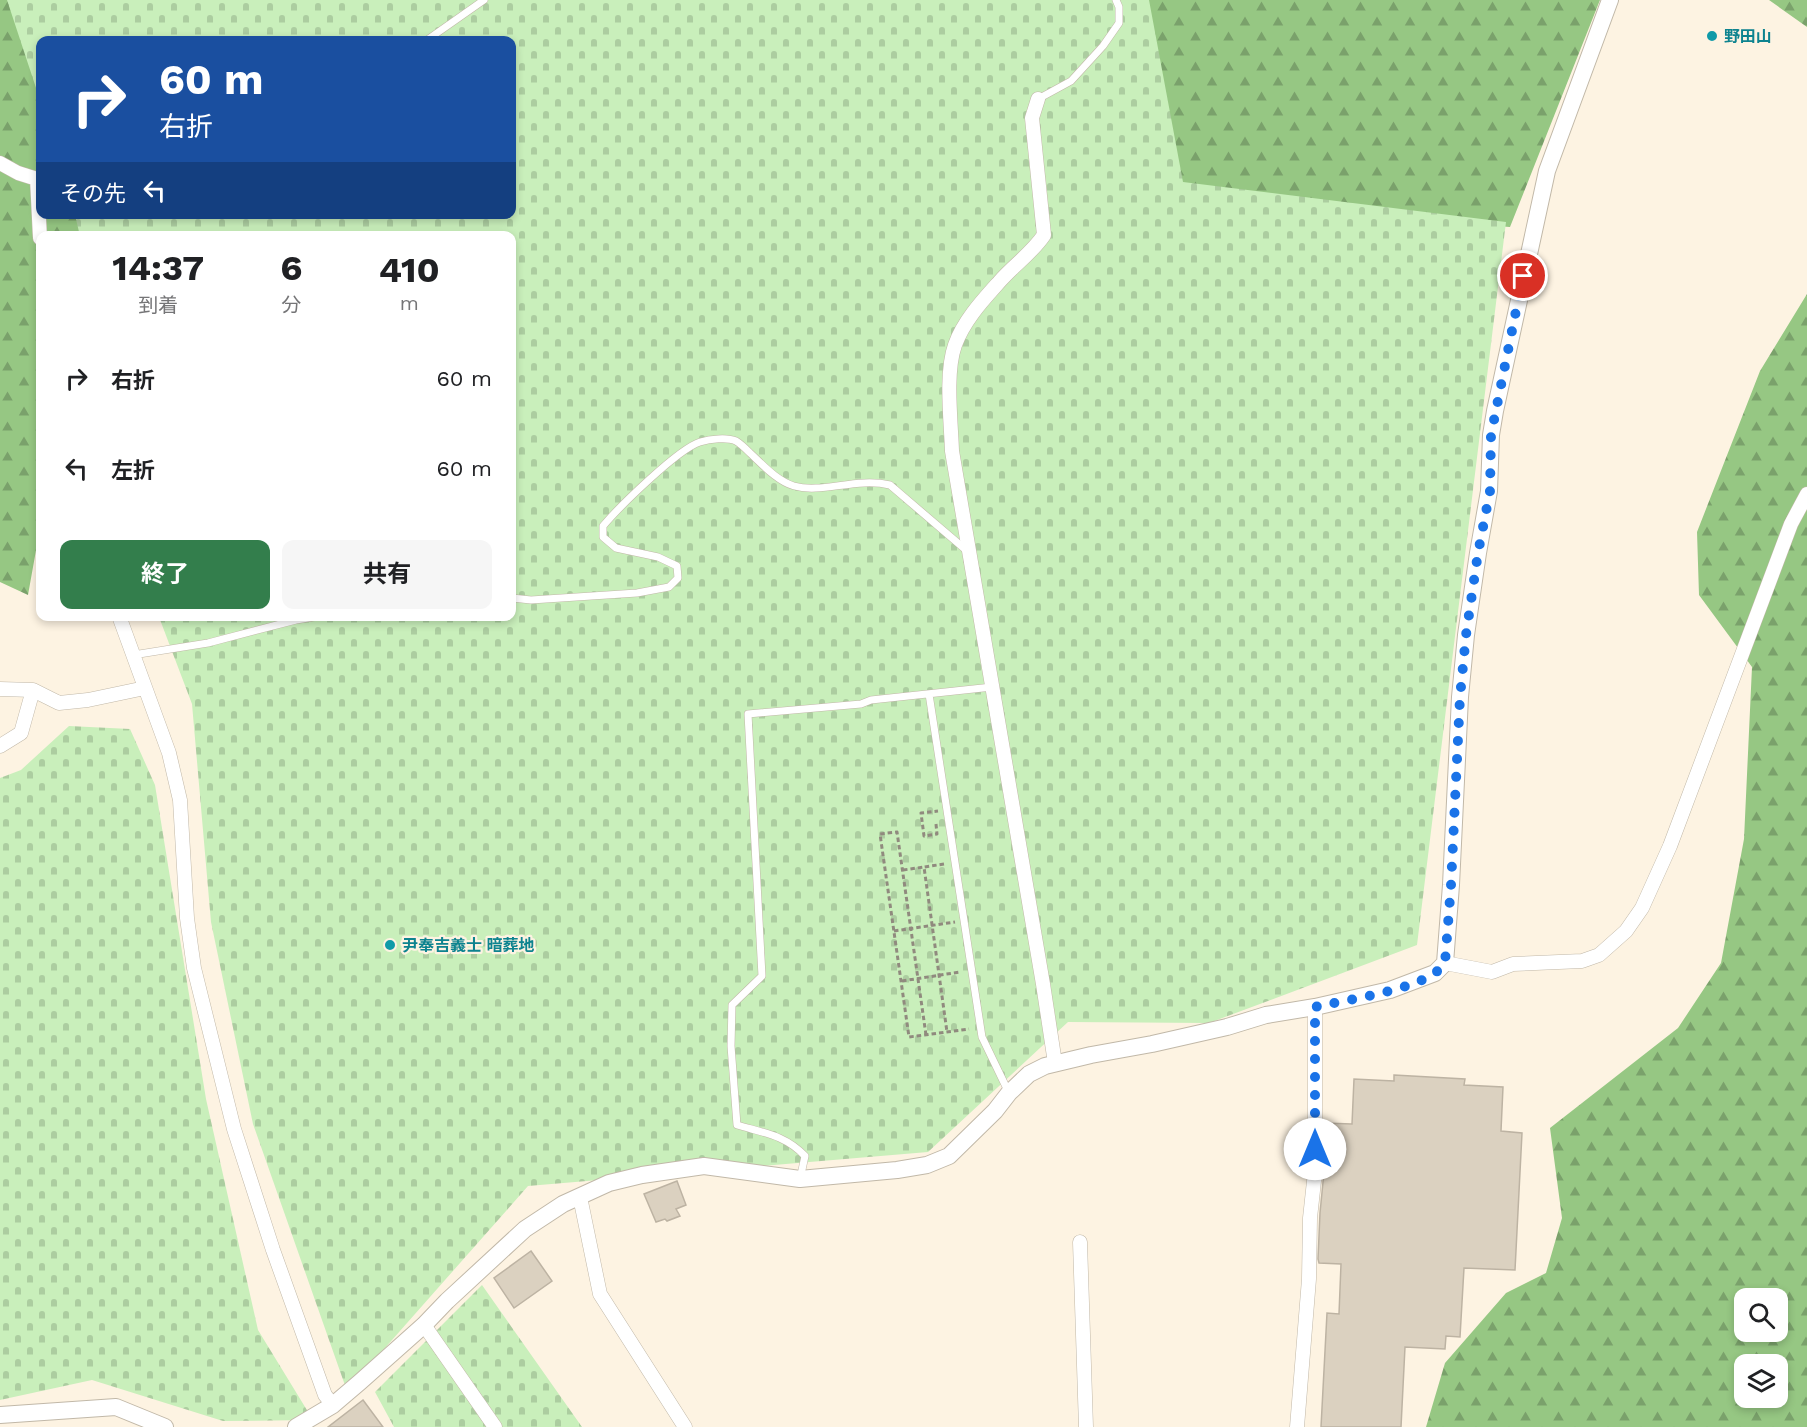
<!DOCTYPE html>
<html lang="ja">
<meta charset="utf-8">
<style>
:root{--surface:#fff;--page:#f6f6f6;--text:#202124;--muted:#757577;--accent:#337e4c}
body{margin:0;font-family:"Work Sans","Noto Sans JP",sans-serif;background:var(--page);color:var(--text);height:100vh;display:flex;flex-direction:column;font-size:22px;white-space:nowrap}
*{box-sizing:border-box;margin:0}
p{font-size:20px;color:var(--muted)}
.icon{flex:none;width:33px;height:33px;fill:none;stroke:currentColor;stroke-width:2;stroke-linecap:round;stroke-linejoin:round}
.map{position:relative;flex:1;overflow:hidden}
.panel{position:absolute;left:36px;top:231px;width:480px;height:390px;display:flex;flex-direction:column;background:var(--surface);border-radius:12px;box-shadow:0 3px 9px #0003}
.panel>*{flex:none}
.top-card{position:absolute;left:36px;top:36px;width:480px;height:183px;border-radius:12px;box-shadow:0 3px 9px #0003;background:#1a4fa0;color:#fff;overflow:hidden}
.controls{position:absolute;left:1734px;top:1288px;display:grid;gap:12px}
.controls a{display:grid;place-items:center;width:54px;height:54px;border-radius:12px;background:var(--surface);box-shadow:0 3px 9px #0003;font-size:30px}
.pin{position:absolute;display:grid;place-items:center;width:51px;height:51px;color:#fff;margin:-26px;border:3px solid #fff;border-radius:50%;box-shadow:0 2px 6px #0007}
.me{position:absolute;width:66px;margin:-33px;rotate:0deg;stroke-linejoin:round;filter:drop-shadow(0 0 4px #0008)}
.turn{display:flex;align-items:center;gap:21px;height:126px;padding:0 24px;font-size:27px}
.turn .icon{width:78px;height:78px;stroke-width:2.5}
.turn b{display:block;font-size:42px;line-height:51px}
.then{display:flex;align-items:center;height:57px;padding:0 24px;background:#0003;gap:12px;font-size:22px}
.eta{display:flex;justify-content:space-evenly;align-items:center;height:102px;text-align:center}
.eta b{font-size:36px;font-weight:700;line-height:42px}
.primary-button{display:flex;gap:12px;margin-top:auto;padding:12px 24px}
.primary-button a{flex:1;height:69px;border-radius:12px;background:var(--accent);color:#fff;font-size:24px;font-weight:700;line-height:69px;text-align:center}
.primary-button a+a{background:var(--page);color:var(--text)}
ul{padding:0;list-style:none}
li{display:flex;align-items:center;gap:18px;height:90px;padding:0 24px}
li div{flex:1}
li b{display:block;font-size:22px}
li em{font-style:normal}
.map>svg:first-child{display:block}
.forest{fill:url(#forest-firs);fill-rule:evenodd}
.cemetery{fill:url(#cemetery-stones)}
.building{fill:#dbd1c0;stroke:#bdb3a3;stroke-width:1.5}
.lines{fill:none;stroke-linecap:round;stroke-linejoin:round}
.service-casing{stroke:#c1b8a8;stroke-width:8}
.minor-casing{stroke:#c1b8a8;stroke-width:15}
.tertiary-casing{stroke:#c1b8a8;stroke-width:18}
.path{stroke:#908a7e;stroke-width:3;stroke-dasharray:4.5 3;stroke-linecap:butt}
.service{stroke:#fff;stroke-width:7}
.minor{stroke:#fff;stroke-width:14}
.tertiary{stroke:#fff;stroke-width:16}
.route{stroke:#1a73e8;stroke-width:10;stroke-dasharray:0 18}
.culture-dot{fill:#0f9aa8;stroke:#fdf3e2;stroke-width:2}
.labels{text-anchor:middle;stroke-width:4.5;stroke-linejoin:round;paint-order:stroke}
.culture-label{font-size:16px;font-weight:bold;fill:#0d838f;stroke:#fdf3e2;text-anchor:start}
</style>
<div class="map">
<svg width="1807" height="1427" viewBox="0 0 1807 1427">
<defs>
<pattern id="forest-firs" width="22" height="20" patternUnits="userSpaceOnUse" patternTransform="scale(1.5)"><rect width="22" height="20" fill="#96c783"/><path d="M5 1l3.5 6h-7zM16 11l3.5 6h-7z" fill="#7aa16b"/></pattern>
<pattern id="cemetery-stones" width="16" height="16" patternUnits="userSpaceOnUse" patternTransform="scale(1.5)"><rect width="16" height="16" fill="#c9efbb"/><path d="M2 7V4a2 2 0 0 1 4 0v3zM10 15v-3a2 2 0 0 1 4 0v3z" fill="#accda0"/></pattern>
</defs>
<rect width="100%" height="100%" fill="#fdf3e2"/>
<!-- forest -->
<path class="forest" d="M0,0H1600L1510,227L1258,209L512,616V236H40V528L28,595L0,582ZM40,40H512V214H40Z
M1769,0H1807V27Z
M1807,294V1427H1426L1445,1363L1506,1293L1546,1273L1562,1218L1550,1128L1678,1028L1721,963L1744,839L1752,667L1699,595L1697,532L1760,371ZM1744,1299H1778V1332H1744ZM1744,1365H1778V1398H1744Z"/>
<!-- cemetery -->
<path class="cemetery" d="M7,0H1149L1183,182L1506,222L1417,945L1209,1023L1068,1022L928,1152L528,1186L347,1391L253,1124L211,922L192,704L159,617L512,616V236H80L75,215L512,214V40H40V100Z
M69,726L130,729L155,785L206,1099L258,1330L313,1420L223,1421L92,1380L0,1400V778L21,770Z
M482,1285L582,1427H394L375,1392Z"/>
<!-- building -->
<path class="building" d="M1394,1075L1465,1079L1464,1085L1503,1087L1501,1131L1522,1133L1515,1270L1464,1268L1460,1337L1446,1336L1445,1349L1405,1347L1401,1427H1321L1327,1313L1339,1314L1341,1264L1319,1263L1318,1259L1320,1213L1324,1172V1123L1352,1124L1354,1079L1394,1081Z
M677,1181L686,1205L676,1209L680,1216L667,1221L665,1219L656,1222L644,1194Z
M531,1251L552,1281L514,1308L494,1278Z
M363,1400L383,1427H328Z"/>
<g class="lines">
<!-- service casing -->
<g class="service-casing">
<path id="service" d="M427,40L484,0
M1038,99L1071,81L1103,46L1119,23V7L1116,0
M512,598L531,600L637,593L669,587L678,578L677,566L658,557L616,548L603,537V526C619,507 678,449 700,442C710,439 727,437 736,441C741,444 746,449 750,453C763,465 777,481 794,486C822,494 856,477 890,485L966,550
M133,655L208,643L296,620L320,616
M929,694L982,1037L1009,1093
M800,1179L805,1156C785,1135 764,1133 737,1125L731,1046L732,1005L762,976L748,714L861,704L871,700L992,687"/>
</g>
<!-- minor casing -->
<g class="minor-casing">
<path id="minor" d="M1038,99L1032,118L1044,235C1032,253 1014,265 1000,281C983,300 964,320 955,345C945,373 951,421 952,451L1043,984L1055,1063
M0,163L18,173L37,179L40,238
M119,616L169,753L180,800L187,918L194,968L234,1129L273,1250L325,1395L333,1405
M0,689L33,690L59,703L88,700L145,688
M0,746L21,733L33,690
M1445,963L1492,972L1513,964L1582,961L1599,955L1626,931L1642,908L1670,846L1791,524L1807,494
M580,1197L600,1294L685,1427
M1080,1242L1086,1427
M424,1325L495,1427
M1297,1427L1309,1279L1310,1218L1315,1172V1007"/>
</g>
<!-- tertiary casing -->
<g class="tertiary-casing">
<path id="tertiary" d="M0,1415L116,1407L165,1427
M296,1427L333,1405L360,1382L424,1325L447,1301L525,1229L563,1204L609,1183L642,1175L704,1166L800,1179L897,1170L927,1165L949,1156L995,1111L1009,1093L1029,1074L1045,1066L1091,1055L1152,1044L1227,1027L1266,1015L1315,1007L1390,990L1435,973L1445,963L1451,885L1460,697L1466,635L1478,553L1489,491L1491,435L1495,411L1547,171L1610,0"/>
</g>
<!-- path -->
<path class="path" d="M936,824L937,834L924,836L921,813L938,811
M944,864L924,867L947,1032
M903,870L924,867
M894,931L955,922
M902,981L960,972
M926,1035L897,832L880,834L909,1037L969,1029"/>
<!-- service -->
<use href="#service" class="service"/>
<!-- minor -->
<use href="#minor" class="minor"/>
<!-- tertiary -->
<use href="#tertiary" class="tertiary"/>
</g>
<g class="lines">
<!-- route -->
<path class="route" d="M1315,1149V1007C1346,1000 1409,991 1435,973C1438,971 1442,966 1445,963L1451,885L1460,697L1466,635L1478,553L1490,491L1491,435L1523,276"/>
</g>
<!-- markers -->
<g class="culture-dot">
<circle cx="1712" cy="36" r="6"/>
<circle cx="390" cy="945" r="6"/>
</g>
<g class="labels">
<!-- culture labels -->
<g class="culture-label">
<text x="1724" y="42">野田山</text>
<text x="402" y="951">尹奉吉義士 暗葬地</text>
</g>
</g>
</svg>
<div class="controls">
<a><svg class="icon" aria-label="search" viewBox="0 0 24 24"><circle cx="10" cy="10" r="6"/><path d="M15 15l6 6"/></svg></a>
<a><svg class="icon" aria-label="layers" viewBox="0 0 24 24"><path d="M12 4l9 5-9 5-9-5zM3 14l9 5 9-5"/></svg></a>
</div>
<div class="pin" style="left:1523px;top:276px;background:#d93025"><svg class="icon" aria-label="arrive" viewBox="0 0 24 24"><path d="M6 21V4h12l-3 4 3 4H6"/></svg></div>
<svg class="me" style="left:1315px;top:1149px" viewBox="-20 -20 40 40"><circle r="19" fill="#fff"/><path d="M0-13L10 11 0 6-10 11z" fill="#1a73e8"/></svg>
<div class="top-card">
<div class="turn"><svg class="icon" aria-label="right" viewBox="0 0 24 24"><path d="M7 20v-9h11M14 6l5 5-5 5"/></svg><div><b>60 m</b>右折</div></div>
<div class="then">その先<svg class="icon" aria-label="left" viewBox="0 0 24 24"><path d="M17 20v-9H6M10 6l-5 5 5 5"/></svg></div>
</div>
<section class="panel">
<div class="eta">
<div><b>14:37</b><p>到着</p></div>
<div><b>6</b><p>分</p></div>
<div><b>410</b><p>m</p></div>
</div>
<ul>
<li><svg class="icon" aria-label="right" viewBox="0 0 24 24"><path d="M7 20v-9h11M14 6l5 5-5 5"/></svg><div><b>右折</b></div><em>60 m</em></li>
<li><svg class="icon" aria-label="left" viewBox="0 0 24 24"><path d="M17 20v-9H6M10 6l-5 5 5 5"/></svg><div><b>左折</b></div><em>60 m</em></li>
</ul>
<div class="primary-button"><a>終了</a><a>共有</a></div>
</section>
</div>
